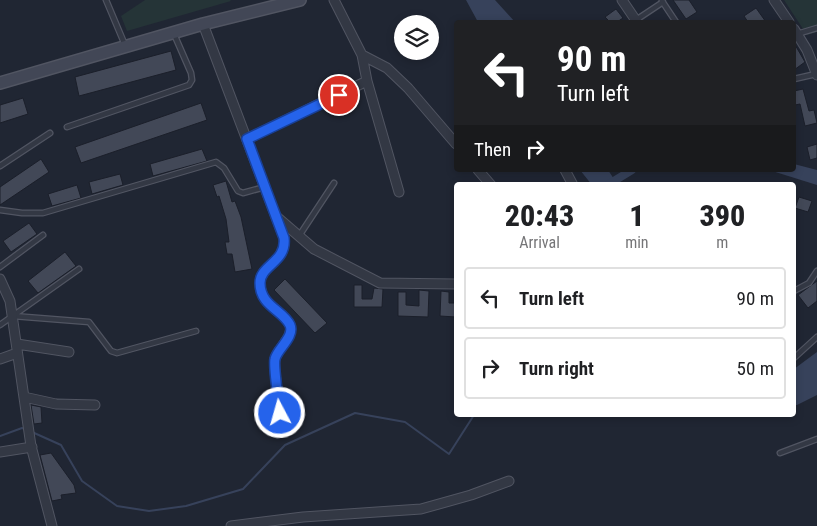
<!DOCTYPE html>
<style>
:root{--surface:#fff;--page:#f2f2f2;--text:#202124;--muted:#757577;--line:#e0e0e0}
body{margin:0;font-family:"Roboto Condensed",sans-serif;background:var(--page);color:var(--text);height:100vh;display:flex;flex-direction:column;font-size:19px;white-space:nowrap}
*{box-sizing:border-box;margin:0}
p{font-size:16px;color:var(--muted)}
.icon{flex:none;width:28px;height:28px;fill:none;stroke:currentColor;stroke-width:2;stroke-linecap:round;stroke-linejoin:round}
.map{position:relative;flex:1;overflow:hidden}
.side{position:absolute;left:454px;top:182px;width:342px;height:235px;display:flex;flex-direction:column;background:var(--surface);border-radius:5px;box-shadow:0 2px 8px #0003}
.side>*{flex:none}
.hud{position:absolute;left:454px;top:20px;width:342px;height:152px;border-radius:5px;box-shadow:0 2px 8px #0003;background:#202124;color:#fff;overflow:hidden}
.tools{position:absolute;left:394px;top:15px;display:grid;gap:10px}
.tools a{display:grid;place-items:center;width:45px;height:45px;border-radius:50%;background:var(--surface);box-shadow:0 2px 8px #0003;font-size:25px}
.pin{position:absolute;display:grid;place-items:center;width:42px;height:42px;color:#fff;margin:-21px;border:2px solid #fff;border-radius:50%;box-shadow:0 1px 5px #0007}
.me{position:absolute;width:55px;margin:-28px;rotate:354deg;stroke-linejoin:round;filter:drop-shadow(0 0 4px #0008)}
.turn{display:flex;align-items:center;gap:18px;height:105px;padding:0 20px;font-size:22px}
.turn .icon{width:65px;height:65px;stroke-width:2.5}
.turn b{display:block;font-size:35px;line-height:42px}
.then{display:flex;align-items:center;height:48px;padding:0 20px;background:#0003;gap:10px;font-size:19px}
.eta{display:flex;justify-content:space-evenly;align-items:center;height:85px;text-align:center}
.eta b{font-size:30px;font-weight:800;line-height:35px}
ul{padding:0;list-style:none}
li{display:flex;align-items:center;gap:15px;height:62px;margin:0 10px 8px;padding:0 10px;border:2px solid var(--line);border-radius:5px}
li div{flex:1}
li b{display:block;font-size:19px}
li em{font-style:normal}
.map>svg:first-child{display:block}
.green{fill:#253437}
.water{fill:#37425b}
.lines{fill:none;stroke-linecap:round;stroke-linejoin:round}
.stream{stroke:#37425b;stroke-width:2}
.canal{stroke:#37425b;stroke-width:8}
.building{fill:#424857;stroke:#1b1f2a}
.service-casing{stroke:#515562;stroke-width:7}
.minor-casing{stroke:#515562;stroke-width:11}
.secondary-casing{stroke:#515562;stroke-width:14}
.service{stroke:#333844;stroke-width:4.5}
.minor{stroke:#333844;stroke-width:9}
.secondary{stroke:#424756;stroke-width:11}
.route-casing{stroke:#184099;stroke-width:12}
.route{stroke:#2563eb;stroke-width:9}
</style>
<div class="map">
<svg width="817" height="526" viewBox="0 0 817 526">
<rect width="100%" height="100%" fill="#202633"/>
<!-- green -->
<path class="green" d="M145,0H230L231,1L127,31L121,16Z
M784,0H817V32L807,35Z"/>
<!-- water -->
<path class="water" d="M466,0H495L515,22H478Z
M794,164L817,170V185L769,170H794Z
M580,170H608L618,185H592Z
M817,352V395L797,405H794V369Z"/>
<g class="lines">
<!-- stream -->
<path class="stream" d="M32,432L61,445L82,481L117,506L149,511L186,506L243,489L285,445L355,413L405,422L449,454L474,415
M0,436L22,428L26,429"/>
<!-- canal -->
<path class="canal" d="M609,184L632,170"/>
</g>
<!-- building -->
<path class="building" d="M673,0H689L697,12L686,19Z
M756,8L766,22H748L744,16Z
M616,9L623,18L617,22H610L605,17Z
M794,43L805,62L794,70Z
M171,51L176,70L79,96L75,77Z
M803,89L809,111L814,110L817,123L805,126L800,104L795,105L794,101V91Z
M23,98L28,114L0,123V105Z
M201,103L207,120L81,163L75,147Z
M817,144V158L810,160L807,147Z
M202,149L207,161L153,176L150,164Z
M41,159L49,172L0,205V187Z
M120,174L123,185L92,194L89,182Z
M226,181L232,202L235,201L241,217L252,269L235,272L232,254H227L225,242H229L226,219L219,196L217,197L213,185Z
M77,185L81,198L52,206L48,194Z
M799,197L812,201L808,212L795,208Z
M29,223L37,234L11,252L3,241Z
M65,252L76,266L38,293L28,281Z
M285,279L327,323L315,333L274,290Z
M817,281V301L808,308L798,295Z
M354,285H362V299H372L374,288L383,289L382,307H354Z
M419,290L429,291L428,317L398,316V292H406V305L419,306Z
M441,291L449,292V303H456V317L440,316Z
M31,405L41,407L42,423L34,424Z
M51,453L74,485L76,493L61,495L62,499L52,501L40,455Z"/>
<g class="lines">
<!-- service casing -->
<g class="service-casing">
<path id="service" d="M106,0L125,45
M662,1L676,22
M636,20L663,2
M797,34L817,28
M794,79L816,74
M67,127L189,85L192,80L191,73L174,34
M0,166L50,133
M0,210L22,213H43L216,162L224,168L238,191L243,193L265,187
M299,236L334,183
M0,267L43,235
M794,291L809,283L817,271
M13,316L89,322L111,351L117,353L196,331
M0,325L79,269
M794,358L817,337
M780,453L817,439"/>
</g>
<!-- minor casing -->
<g class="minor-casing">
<path id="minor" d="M334,0L362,55L387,68L408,88L456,144
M622,0L637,22
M774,0L789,22
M203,24L284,238C287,262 260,265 260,283C260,306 283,310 290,325C294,337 277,349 275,359C273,367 279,402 280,413
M794,29L807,50L817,75
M362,55L367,81L399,192
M247,139L367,81
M478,170L491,185
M565,170L573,185
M278,218L314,249L380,283L456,284
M0,279L10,301L31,446L52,526
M17,344L69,352
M0,359L17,353
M24,397L56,404L95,405
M0,452L32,447
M231,526L303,517L421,509L471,495L509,481"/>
</g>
<!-- secondary casing -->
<g class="secondary-casing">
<path id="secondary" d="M0,83L203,24L300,0"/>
</g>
<!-- service -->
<use href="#service" class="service"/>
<!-- minor -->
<use href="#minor" class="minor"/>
<!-- secondary -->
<use href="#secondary" class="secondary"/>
</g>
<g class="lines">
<!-- route casing -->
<g class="route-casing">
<path id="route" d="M280,413C279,402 273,367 275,359C277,349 295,337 290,325C283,310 260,306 260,283C260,265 287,262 284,238L247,139L339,95"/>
</g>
<!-- route -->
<use href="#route" class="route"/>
</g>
</svg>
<div class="tools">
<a><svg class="icon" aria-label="layers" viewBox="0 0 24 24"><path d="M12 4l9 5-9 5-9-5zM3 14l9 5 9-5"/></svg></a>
</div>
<div class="pin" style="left:339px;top:95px;background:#d93025"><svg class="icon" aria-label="arrive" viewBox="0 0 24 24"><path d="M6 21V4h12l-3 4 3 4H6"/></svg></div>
<svg class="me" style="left:280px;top:413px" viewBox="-20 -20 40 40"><circle r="17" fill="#2563eb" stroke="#fff" stroke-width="3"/><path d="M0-11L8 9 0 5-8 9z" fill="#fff"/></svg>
<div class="hud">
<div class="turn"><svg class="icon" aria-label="left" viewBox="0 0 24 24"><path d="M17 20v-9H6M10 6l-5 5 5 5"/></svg><div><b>90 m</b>Turn left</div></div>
<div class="then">Then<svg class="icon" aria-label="right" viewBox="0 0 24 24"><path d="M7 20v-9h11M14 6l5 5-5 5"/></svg></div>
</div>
<section class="side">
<div class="eta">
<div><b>20:43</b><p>Arrival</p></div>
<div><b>1</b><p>min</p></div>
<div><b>390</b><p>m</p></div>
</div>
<ul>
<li><svg class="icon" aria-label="left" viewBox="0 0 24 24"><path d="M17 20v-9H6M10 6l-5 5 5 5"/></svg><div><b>Turn left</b></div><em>90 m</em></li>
<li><svg class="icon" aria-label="right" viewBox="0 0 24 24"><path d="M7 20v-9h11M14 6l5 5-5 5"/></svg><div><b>Turn right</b></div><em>50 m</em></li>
</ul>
</section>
</div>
